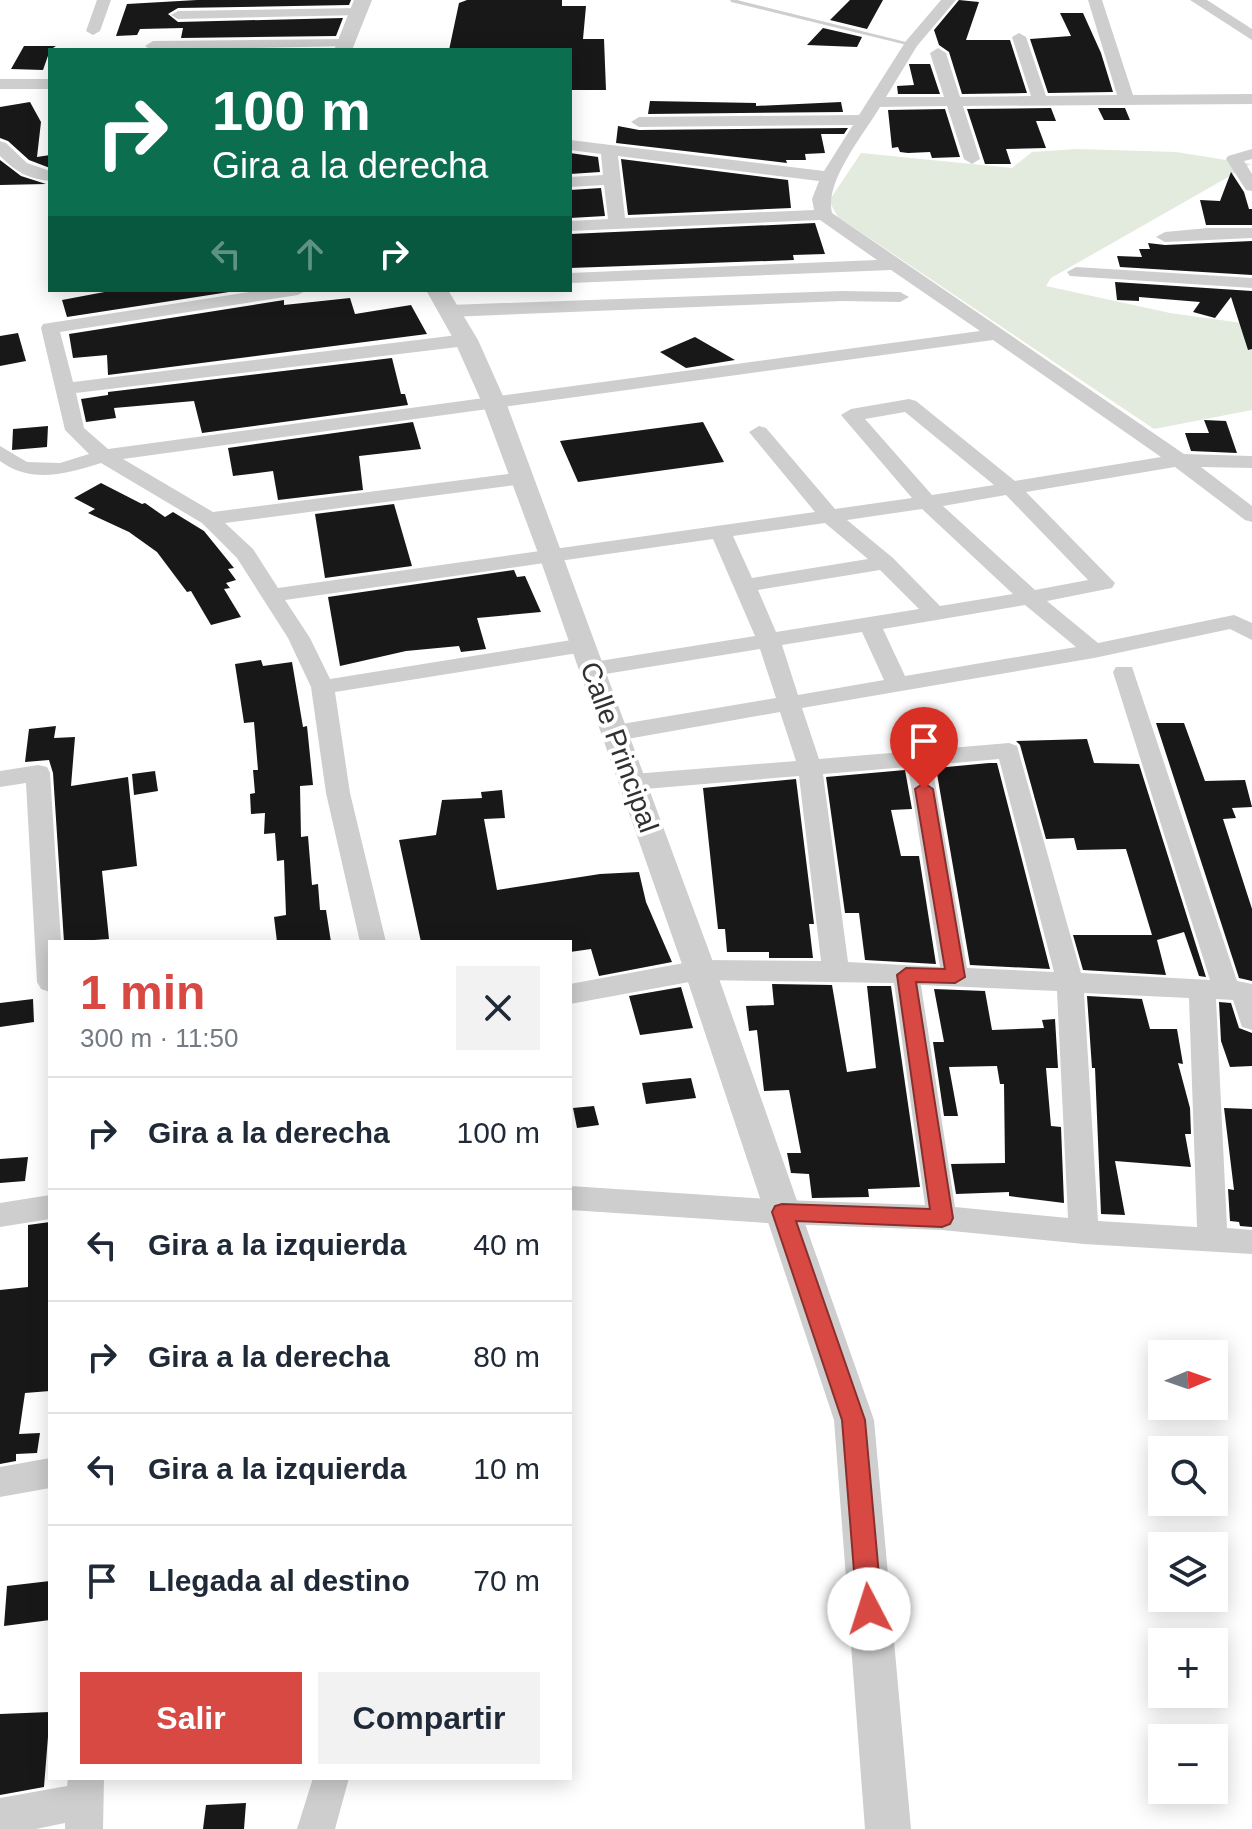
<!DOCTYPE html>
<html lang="es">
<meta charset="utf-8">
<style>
:root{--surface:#fff;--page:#f2f2f3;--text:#1f2937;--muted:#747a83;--line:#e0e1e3;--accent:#d84944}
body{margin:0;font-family:Arial,sans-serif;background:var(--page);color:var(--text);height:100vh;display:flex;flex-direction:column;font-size:30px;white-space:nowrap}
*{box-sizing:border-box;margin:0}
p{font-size:26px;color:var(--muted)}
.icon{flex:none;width:44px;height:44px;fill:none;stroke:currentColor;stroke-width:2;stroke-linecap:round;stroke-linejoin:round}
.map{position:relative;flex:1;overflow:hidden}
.side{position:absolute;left:48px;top:940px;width:524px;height:840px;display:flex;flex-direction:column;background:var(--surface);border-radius:0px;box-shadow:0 4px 20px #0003}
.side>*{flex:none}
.hud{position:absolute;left:48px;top:48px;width:524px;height:244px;border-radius:0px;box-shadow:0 4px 20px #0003;background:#0b6e4f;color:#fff;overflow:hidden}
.needle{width:52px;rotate:88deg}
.buttons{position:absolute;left:1148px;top:1340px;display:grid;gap:16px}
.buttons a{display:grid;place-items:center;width:80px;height:80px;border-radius:0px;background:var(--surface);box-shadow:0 4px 20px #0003;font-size:40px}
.pin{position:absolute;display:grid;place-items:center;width:68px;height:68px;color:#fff;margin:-82px -34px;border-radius:50% 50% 50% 0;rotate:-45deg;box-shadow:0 0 8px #0007}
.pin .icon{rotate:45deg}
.me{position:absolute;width:88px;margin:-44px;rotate:355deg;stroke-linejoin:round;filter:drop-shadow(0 0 6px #0008)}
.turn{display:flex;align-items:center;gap:28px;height:168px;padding:0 32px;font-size:36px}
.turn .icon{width:104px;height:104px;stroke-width:2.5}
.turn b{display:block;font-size:56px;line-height:68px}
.lanes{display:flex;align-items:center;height:76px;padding:0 32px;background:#0003;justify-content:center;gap:40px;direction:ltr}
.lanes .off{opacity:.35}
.round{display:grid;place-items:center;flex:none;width:84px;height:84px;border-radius:0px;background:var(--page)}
.head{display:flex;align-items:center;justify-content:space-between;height:136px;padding:0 32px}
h1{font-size:48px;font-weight:800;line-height:60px;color:var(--accent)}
.primary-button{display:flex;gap:16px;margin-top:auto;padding:16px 32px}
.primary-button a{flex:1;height:92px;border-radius:0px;background:var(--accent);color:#fff;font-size:32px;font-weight:800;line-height:92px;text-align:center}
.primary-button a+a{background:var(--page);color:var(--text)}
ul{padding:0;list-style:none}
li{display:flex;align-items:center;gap:24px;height:112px;padding:0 32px;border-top:2px solid var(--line)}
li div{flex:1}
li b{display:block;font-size:30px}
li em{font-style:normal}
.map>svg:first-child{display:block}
.green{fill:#e3eade}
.building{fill:#181818}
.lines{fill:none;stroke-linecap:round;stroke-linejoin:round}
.service{fill:#cecece;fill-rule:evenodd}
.minor{fill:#cecece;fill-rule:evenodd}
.tertiary{fill:#cecece;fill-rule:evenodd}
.route{fill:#d84944;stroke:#8c2f2c;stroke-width:2}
.labels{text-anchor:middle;stroke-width:8;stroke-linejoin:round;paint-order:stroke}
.street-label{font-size:28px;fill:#313131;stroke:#fff}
</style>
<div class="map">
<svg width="1252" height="1829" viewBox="0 0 1252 1829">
<rect width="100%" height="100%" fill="#fff"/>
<!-- green -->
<path class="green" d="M1077,149L1176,152L1251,164L1051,278L1046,286L1170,313L1242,323L1252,334V410L1154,429L838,217L829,201L861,153L1012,168L1032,152Z"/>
<!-- building -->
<path class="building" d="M197,0H351L349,5L178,8L168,14L178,22L343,18L336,36L181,38L183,28L140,29L137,35L116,36L127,4Z
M467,0H562V6H586L583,39H604L606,90H570V50H449L459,3Z
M850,0H883L867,29L830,20Z
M959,0L979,2L966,40H1010L1027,93L962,94L949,52L939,45L934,30Z
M1060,13H1083L1101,53L1113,92L1048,93L1030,39L1071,36Z
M823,28L862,37L857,47L807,45Z
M24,46H56L50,50L43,70L11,69Z
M909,64H930L940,94H898L897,86L914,85Z
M650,101L756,103V106L841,102L843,112L648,114Z
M30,102L41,122L37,157L50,155V168L29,160L8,141L0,138V107Z
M1051,108L1056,121H1036L1046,148L1006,149L1011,164H985L967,109Z
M1098,108H1125L1130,120H1104Z
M945,109L960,157L932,158L930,152L908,153L900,152L898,147L892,148L888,110Z
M618,126L639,130L848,128L844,134H821L825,153L805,154L806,160H786L787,163L616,143Z
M570,153L598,157L600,172L570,174Z
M621,159L788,180L791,208L628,215Z
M0,160L21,176L46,184L0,185Z
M1231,172L1244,192L1249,209H1252V225H1206L1200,200L1220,201Z
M601,188L605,216L570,218V190Z
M815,223L825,254L793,255L794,260L570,268V234Z
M1252,241V275L1120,267L1117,256L1142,257L1139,249H1150L1148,243L1165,245Z
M1115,282L1252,291V349L1248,350L1231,297L1215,318L1193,312L1200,302L1139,297V301L1117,300Z
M115,290H242L67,317L62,300Z
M350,298L355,314L411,305L427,334L108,375L107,355L73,358L69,334L284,300V305Z
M18,333L26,361L0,366V336Z
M695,337L735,360L686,368L660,352Z
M392,358L401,394H405L408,405L202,433L194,401L114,408L116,418L86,422L81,399L108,395V392Z
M1204,420L1226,421L1237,453L1191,451L1185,433H1209Z
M413,422L421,449L359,456L363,490L278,500L273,471L233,476L228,448Z
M703,422L724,462L578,482L560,441Z
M48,426L47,447L12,450L13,429Z
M101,483L142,504L145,503L165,517L173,512L204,531L234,568L228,569L236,580L226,583L230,588L224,589L241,617L211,625L191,591L187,592L157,552L129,532L88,513L95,509L74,498Z
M394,504L412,566L325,578L315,514Z
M514,570L517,577L525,576L541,612L477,618L486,649L461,652L459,646L406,651L340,666L328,597Z
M261,660L263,666L292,662L303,727L307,726L313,785L300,786L301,837L308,836L312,885L318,884L320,910H326L331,942H277L274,917L286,915L284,860L277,861L275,833L264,834L265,813L251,814L250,794L255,793L253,770H258L254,722L244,723L235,664Z
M1156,723H1184L1205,781L1245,780L1252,807L1232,808L1236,818L1223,819L1252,909V981L1239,978Z
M56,726L54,738L75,737L71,786L128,777L137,866L102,871L109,939L64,942L53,773L49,760L25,762L29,729Z
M1087,739L1094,763L1139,764L1206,977L1199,976L1184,932L1157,940L1166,975L1083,970L1073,935H1152L1126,849L1077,850L1074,838L1046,839L1020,745L1016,741Z
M989,763H997L1050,969L970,965L936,768Z
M905,770L912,809L891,810L901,856H919L936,964L865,960L859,913H845L826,777Z
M155,771L158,791L134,795L132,774Z
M796,779L814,924H809L813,958H769V952H727L725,929H718L703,788Z
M502,790L505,818L484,819L497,890L600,874L639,872L646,902L672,962L599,976L591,949L570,952V942H421L399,840L436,835L442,800L482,798L481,792Z
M772,984L832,985L847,1072L876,1068L867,986H891L920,1187L868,1189L869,1197L812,1198L809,1174L791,1173L787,1153H801L789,1090L764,1091L757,1030L749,1031L746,1006L774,1005Z
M681,987L693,1028L640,1035L629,996Z
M934,989L985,991L992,1030L1044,1028L1042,1020L1055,1019L1058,1068H1046L1051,1126L1061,1127L1064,1203L1009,1196V1192L956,1194L951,1164L1005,1163L1004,1084H1000L997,1066L949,1067L958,1116H944L933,1042H944Z
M1087,996L1142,999L1150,1029H1177L1183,1064L1178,1063L1190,1108L1191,1134H1185L1191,1167L1115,1161L1125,1215L1101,1214L1095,1068H1092Z
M33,999L34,1022L0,1027V1003Z
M1219,1002L1231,1003L1239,1028L1252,1033V1066L1230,1067L1221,1041Z
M691,1078L696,1098L646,1104L642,1083Z
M594,1106L599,1125L577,1128L573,1108Z
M1224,1108L1252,1109V1227L1240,1226L1239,1222L1230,1221L1228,1189L1234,1190Z
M28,1157L25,1181L0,1183V1159Z
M50,1222V1391L25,1393L19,1434L40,1433L37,1453L16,1454V1461L0,1464V1290L28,1287V1225Z
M50,1581V1620L4,1626L7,1586Z
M50,1712L44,1787L0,1795V1714Z
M246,1803L244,1829H203L206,1805Z"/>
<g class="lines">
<!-- service -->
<path class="service" d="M730,0H737L914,44L911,46L731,2Z"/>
<!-- minor -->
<path class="minor" d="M97,0H111L100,31L93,35L86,31Z
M941,0H956L917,46L886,97H944L930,53L938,48L946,53L960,97L1031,96L1012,37L1019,33L1026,37L1046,96L1117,95L1088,0H1102L1133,95L1252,94V104L963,106L980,159L972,164L964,159L947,106L880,107C864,134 824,182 832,213L1184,454L1252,456V468L1201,467L1252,506V522L1245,520L1175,467L1026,492L1115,583L1112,588L1047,601L1098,643L1234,615L1252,623V640L1230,629L1094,658L802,708L819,759L1009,743L1017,746L1081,973L1210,980L1113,672L1116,667H1132L1237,981L1252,984V1030L1242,1027L1233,1000L1216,999L1227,1228L1252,1230V1254L1084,1244L942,1230L782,1224L570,1210V1186L782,1200L925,1205L894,983L700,980L570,1004V984L700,960L821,961L799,776L633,790L624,788L621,782L624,776L633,774L796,761L780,712L616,741L608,738L604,733L608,728L616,725L776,698L760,649L593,676L585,674L582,669L585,664L593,662L755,636L713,539L285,600L310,638L330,679L584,638L592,640L595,645L592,650L584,652L335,692L350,793L386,942H360L326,793L311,687L288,638L237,558L202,523L101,463C66,474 31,484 0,461V446L27,462L60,463L89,454L65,430L41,328L43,324L262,290H307L298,295L60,332L73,382L466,334L475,340L466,346L76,393L84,428L108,449L980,331L891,270L570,283V273L877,260L820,220L570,231V221L608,219L604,185L570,187V177L603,175L601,154L570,150V140L824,171L853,125L639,127L631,122L639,117L859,115L906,41ZM618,156L819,181L812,199L814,210L625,218ZM993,340L1161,457L1015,481L916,401L909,399L851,409L841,415L912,498L835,509L766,428L759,426L749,432L815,512L278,588L253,549L225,523L523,484L533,478L523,472L213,512L123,459ZM905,412L994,485L932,495L865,419ZM1006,495L1088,580L1035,590L943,506ZM922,509L1013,594L940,606L893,558L847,520ZM825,523L868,559L752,578L733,536ZM880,570L919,609L776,632L758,590ZM1025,605L1076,647L905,676L883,629ZM862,632L884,680L798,695L782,645ZM999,759L1054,972L967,968L932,765ZM908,767L940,967L848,962L823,774ZM921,985L1057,991L1068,1218L955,1207ZM1084,993L1189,998L1197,1227L1098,1221Z
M1190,0H1207L1252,29V40Z
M358,8L363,9V15L178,19L171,15L178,11Z
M346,39L353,43L351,46L151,50L145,46L153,41Z
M0,79H50V89H0Z
M0,141L6,143L27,163L50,171V181C28,179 15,171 0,156Z
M1252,149V159L1244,161L1252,174V191L1246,190L1226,159L1228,156Z
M1208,228H1252V238L1165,242L1156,237L1165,232Z
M1076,267L1252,278V288L1070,276L1067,272Z
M842,291L900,292L909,297L900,302L842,301L449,317L440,311L449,305Z
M38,765L47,767L50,773L61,942H50V992L41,989L37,982L26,783L0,787V771Z
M50,1195V1219L0,1227V1203Z
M50,1458V1488L0,1497V1467Z
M68,1778H104L103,1829H65V1823L36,1829H0V1798L67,1786Z
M313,1778H349L335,1829H297Z"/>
<!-- tertiary -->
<path class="tertiary" d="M354,0H372L352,50H334Z
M426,290H448L478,340L507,405L716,970L874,1420L911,1829H865L834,1420L684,970L538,553L483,405L454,340Z"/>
</g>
<!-- route -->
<path class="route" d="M924,783L933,789L965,977L955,983L916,982L953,1218L950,1224L942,1227L796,1221L865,1420L882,1609L878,1617L869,1620L861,1617L857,1609L842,1420L772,1212L775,1206L782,1204L930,1209L897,975L906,968L945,969L915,789Z"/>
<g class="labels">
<!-- street labels -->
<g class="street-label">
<text transform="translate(620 747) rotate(70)" y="10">Calle Principal</text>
</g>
</g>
</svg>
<div class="buttons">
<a><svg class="needle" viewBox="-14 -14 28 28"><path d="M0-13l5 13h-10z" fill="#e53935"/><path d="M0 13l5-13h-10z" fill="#747a83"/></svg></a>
<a><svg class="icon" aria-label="search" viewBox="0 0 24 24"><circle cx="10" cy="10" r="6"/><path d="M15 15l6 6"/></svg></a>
<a><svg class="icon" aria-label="layers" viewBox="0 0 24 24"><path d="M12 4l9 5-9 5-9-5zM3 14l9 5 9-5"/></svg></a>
<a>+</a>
<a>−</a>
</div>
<div class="pin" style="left:924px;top:789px;background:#d93025"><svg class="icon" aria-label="arrive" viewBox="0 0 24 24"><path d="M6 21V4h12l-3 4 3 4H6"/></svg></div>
<svg class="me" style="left:869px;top:1609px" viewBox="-20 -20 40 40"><circle r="19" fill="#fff"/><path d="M0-13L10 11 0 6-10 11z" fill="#d84944"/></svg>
<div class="hud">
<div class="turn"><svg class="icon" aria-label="right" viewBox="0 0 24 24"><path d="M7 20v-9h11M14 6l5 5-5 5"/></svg><div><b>100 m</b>Gira a la derecha</div></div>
<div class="lanes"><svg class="icon off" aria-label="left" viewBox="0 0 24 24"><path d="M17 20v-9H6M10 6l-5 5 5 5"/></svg><svg class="icon off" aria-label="ahead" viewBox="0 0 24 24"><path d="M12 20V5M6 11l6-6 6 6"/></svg><svg class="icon" aria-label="right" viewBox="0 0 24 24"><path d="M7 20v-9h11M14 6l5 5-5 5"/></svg></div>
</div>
<section class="side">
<div class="head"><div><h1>1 min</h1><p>300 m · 11:50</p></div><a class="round"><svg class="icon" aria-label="close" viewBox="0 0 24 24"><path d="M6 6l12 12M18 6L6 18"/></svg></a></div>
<ul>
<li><svg class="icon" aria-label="right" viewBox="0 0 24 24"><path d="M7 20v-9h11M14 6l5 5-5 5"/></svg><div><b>Gira a la derecha</b></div><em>100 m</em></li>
<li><svg class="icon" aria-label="left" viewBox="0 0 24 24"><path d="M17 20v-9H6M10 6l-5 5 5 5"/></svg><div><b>Gira a la izquierda</b></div><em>40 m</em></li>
<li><svg class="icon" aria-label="right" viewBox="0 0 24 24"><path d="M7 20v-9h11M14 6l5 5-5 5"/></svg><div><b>Gira a la derecha</b></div><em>80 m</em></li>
<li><svg class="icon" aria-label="left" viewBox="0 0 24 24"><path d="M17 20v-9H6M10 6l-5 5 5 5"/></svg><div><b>Gira a la izquierda</b></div><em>10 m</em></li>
<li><svg class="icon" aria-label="arrive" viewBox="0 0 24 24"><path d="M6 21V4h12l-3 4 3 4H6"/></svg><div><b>Llegada al destino</b></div><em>70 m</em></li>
</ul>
<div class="primary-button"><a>Salir</a><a>Compartir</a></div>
</section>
</div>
